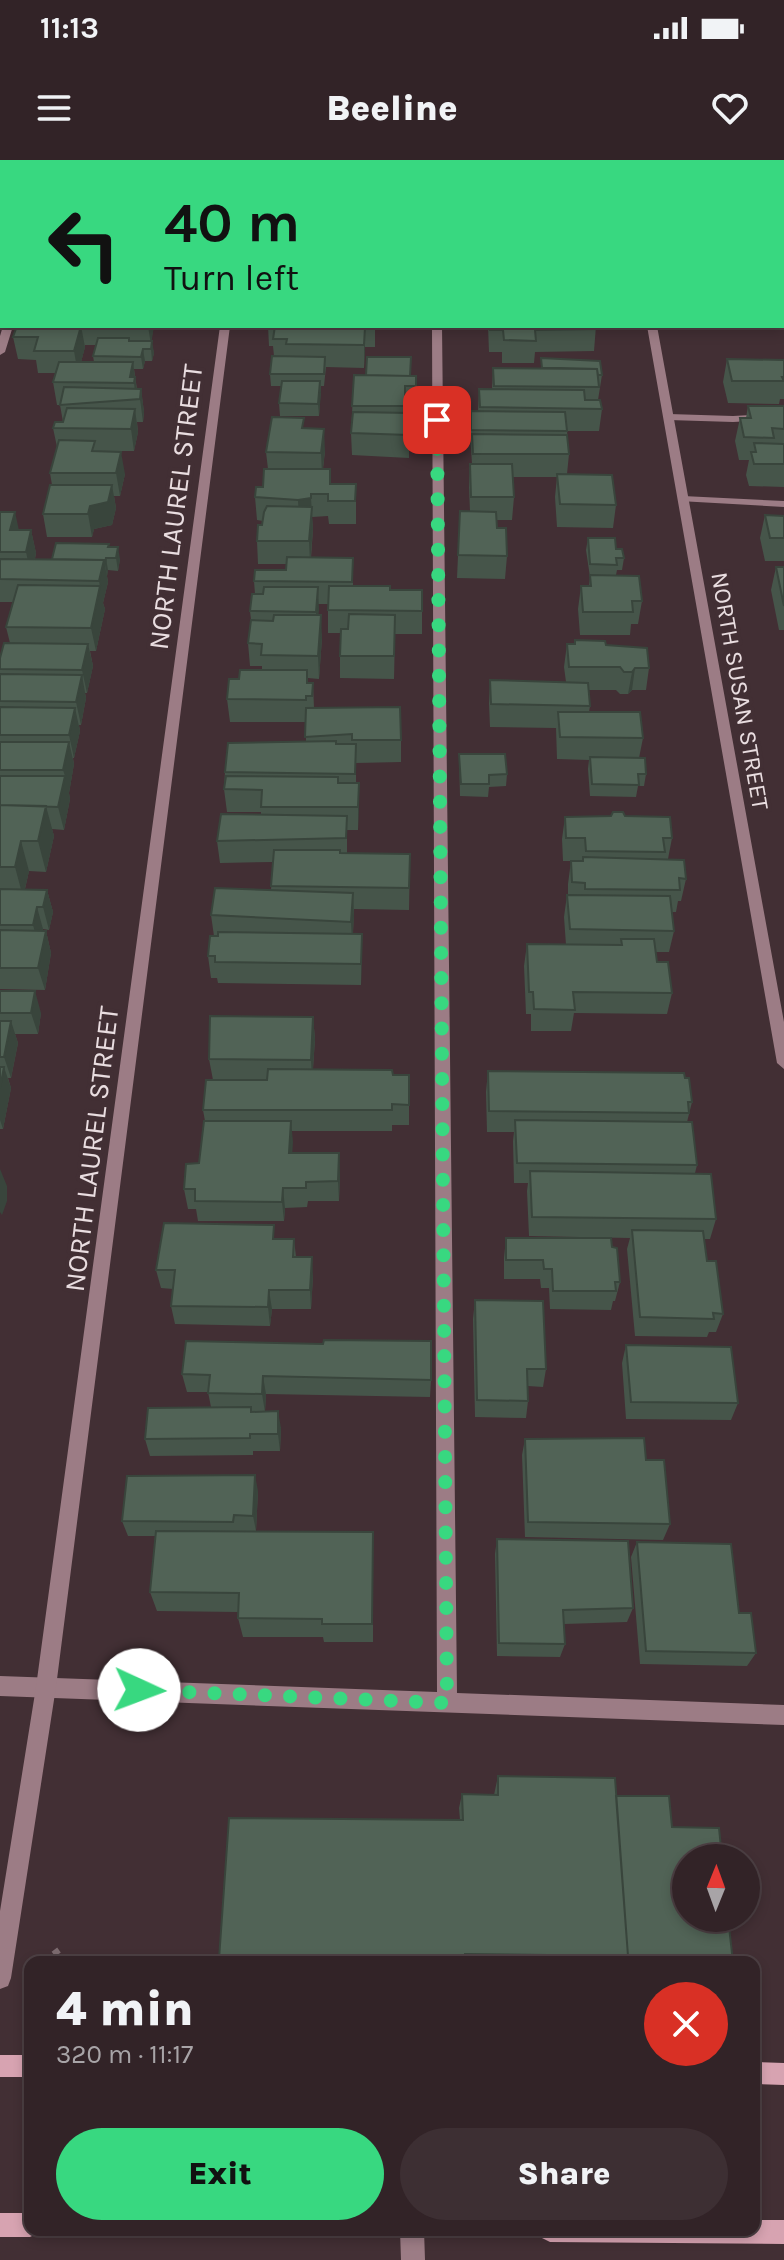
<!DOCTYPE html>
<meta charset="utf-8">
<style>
:root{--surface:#322327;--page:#3d2f33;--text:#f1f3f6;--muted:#a8a4a7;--line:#4d4044;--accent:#38d880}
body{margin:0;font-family:Karla,sans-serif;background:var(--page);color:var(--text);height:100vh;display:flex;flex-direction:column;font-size:30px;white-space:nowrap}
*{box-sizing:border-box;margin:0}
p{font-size:26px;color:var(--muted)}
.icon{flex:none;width:44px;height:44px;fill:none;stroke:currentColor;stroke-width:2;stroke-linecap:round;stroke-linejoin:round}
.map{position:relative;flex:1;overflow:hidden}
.side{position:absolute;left:24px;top:1796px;width:736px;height:280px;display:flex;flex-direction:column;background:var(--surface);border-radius:16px;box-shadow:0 4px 12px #0003,0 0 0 2px var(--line)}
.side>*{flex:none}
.guide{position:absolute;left:0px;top:0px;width:784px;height:168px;box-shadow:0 4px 12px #0003,0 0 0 2px var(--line);background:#38d880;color:#111;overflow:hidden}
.needle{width:52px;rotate:1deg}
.controls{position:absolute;left:672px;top:1684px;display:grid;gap:16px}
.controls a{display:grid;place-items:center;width:88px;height:88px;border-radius:50%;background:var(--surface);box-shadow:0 4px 12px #0003,0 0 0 2px var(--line);font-size:40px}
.pin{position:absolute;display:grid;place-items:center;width:68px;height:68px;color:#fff;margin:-34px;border-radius:16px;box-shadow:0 4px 12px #0006}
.me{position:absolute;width:88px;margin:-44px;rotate:92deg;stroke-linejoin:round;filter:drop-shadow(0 0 6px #0008)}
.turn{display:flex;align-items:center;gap:28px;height:168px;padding:0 32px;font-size:36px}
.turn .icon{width:104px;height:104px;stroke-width:2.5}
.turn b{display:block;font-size:56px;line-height:68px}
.round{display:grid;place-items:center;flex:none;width:84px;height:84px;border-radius:42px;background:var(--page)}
.headline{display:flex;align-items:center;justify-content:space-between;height:136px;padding:0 32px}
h1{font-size:48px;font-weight:800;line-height:60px}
.primary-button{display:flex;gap:16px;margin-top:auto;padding:16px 32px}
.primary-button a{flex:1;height:92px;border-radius:48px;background:var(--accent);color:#111;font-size:32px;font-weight:800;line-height:92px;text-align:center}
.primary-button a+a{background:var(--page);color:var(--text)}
.status{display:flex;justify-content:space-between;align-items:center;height:56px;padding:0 40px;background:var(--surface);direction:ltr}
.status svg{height:22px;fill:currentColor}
header{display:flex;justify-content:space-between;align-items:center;height:104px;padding:0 32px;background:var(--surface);font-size:36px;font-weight:800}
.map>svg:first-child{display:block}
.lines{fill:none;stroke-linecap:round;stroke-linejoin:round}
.path-far1{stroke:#7c6b6f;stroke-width:3;stroke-dasharray:4 2;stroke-linecap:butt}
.path{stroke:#7c6b6f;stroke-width:6;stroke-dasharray:8 5;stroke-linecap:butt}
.lane{fill:#9c7c85;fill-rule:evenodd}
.street{fill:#9c7c85;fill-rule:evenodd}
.secondary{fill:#d7a3b1;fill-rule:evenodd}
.wall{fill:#46554a;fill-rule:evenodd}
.shaded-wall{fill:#39453c}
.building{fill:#516356;stroke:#39453c;stroke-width:2}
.route{stroke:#38d880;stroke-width:14;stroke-dasharray:0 25.2}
.labels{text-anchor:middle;stroke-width:8;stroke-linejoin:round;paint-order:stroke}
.far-street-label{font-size:24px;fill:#e9dde0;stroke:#422f34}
.street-label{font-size:28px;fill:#e9dde0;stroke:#422f34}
</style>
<div class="status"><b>11:13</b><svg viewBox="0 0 49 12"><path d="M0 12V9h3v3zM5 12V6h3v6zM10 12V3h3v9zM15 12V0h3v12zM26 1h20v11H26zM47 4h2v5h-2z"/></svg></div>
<header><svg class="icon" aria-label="menu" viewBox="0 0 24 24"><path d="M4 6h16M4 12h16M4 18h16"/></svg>Beeline<svg class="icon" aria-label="heart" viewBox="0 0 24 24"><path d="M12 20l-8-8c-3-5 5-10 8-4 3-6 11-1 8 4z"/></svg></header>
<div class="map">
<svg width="784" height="2100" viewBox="0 0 784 2100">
<rect width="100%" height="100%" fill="#422f34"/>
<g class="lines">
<!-- path-far1 -->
<path class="path-far1" d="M749,2L753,0"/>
<!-- path -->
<path class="path" d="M43,1802L59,1790"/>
<!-- lane -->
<path class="lane" d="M0,153H2V159H0Z
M3,166H13L5,192L0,195V176Z
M432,166H442L457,1533L784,1545V1565L0,1536V1516L437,1532Z
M784,253V259L733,262L669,260L664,257L669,254L733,256Z
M683,336L784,341V347L679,341V337Z"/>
<!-- street -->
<path class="street" d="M220,166H230L56,1527L11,1818L8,1826L0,1829V1751L36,1527Z
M647,166H657L784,862V909L777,903Z
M400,2070H424L425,2100H401Z"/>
<!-- secondary -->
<path class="secondary" d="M0,80H2V86H0Z
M782,84H784V90H782Z
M0,1895H30V1917H0Z
M754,1902L784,1903V1925L754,1924Z
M0,2053H30V2070H40L38,2073L30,2077H0Z
M754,2060H784V2084L550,2082L542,2078L538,2070H754Z"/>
</g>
<!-- wall -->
<path class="wall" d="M17,166H154L151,181L154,193L152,201H145L143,209H134L137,229H141L144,252L143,262H137L138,272L134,291H96L125,314L120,336H114L116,348L112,365L94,369L92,377H47L43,354L52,325L50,313L57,287L53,268L63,262L60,245H57L53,222L56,213H38L36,200L18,199L13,177ZM85,185H96L93,196L94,202H81L85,187Z
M268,166H375V187H365L364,208L326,207L324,226H321L319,256H280L279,243L281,226H271L270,214L274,196L273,186H269Z
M488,166H596L594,191L535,192L534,203H502V192H489Z
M541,198L602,215L598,240L602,249L599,271H567L569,294L567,314L616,345L613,368L557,367L555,337L557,317H513L514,337L512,360H497V368L507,396L505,419L457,418L460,351H470L469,327L470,304H472L470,273L471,251H478L479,229H492L493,208H541Z
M727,199L784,200V239H780L779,244L728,243L723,222Z
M354,215L416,216V248H405V253H409V298L352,295L351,273Z
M748,246H784V327L749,326L746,315L749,300H739L735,281L740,258H746Z
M304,268L325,291L323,309L331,324H356V364H329L328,356L312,357L313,369L311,398H353V426L390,430H422V474H395L394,519L340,518V496L341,473H328V444H318V455L322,478L319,519L308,518V523H313L314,548L401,580V602L356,603V623H359L358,670H347V693L410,694L409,750L354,749L353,774H362L361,825L218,823L217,818H211L208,796L214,776L211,755L271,730L273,702L220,703L217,681L261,655V652H227L224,629L225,612L306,582V562H230L227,539L239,519L262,510V506H250L248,483L251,460L250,451L255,434L254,421L286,410V404H258L257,381L263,361L257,360L255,337L263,327L268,309L266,292Z
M0,352L19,370H31L36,393L35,399H52L109,384V387L120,399L118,411L108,410L107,416L108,422L103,443L105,449L96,491H90L93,506L87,533H85L86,538L81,565H79L80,571L74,598H73L74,604L69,633L70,639L64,670L52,669L54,676L46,712L29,711L25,729L47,730L53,752L49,770L43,769V771H46L51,793L45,830L0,829V498L10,483L6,467L13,442H0Z
M765,355L784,356V401H765L760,378Z
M588,378L616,389L624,398L622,410H617L616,415L642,441L638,464H631L630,475H580L578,449L581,426H589L590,417L586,390Z
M776,407H784V470H779L771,430Z
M575,480L606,485L649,508L646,530H632L628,534H620L616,530H588L590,546L589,552L643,578L639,598L646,614L644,626H638L636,637L590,636L588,609L589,600L557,599L556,568L490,567L489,543L490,520L566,522L564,507L567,484H574Z
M459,594L507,614L506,626L489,627L488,637L460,636Z
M625,656L672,678L668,699L686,719L681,741H678L676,752H672L674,771L669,792H656L657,802L672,833L667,854L574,853L571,871H531V854H526L524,806L527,784L566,785L564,757L567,735H568V724L571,701H582H563L562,679L565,657Z
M0,831L41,853L38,874H15L18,883L11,918H8L11,928L3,969H0Z
M313,857L315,879L313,909L409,915V965H392V971H292V993L340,1013L339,1041H308L307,1047L285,1048L284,1061H198L196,1049H188L184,1029L199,1003L205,961L203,950L213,920L209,899Z
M488,911L685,918L692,942L687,962L697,1005L695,1013L716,1059L710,1079H704L707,1101L723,1154L716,1172H709L707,1177L635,1176L627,1089L630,1078L529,1076L527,1031L528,1023H514L513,981L514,972H487L486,932Z
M506,1078L612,1087L620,1122L615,1141H613L611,1150L550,1149L549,1128H541L540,1119H504V1098Z
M276,1079H294L296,1097L313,1116L311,1149H272L270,1166L175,1164L171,1146L173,1129L161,1128L156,1110Z
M475,1140L546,1209L543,1227L528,1226V1241L526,1258L475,1257L473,1159Z
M626,1185L738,1243L731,1260L626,1259L622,1203Z
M182,1214L431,1220L430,1237L266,1234L265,1251L281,1268L280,1291H253V1295L150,1296L145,1279L211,1247L208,1232H187Z
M525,1279L646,1300L670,1364L663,1380L525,1377L522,1295Z
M258,1331L256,1371L373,1392V1482H324L323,1477H243L238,1458V1452L157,1451L150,1432L155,1376H128L122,1361Z
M497,1379L633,1448L627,1462L564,1464L565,1484L560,1497L497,1496L495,1394Z
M637,1382L739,1453L756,1493L747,1506L640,1504L631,1397Z
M498,1616L616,1636L672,1667L733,1802H222L219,1799L460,1660L459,1648L462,1634L494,1635Z"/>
<!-- shaded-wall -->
<path class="shaded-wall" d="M81,166L85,187L78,214L74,191Z
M148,166H154L151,185Z
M365,167V189L364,208V185Z
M152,181L154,193L152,201L151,189Z
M143,189L145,201L143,209L141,197Z
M133,202L138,239L136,240L134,223L130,217Z
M320,221L321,233L319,256L318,244Z
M141,229L144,252L143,262L140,239Z
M135,249L138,272L134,291L131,269Z
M324,269L325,291L322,315L321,293Z
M121,292L125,314L120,336L116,313Z
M112,325L116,348L112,365L94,369L92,377L88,354L90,346Z
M311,338L313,369L310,403L309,381L299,363L298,340Z
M15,352L20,375L15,393L10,370Z
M31,370L36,393L31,415L26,392Z
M118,387L120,399L118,411L116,398Z
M106,398L108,410L107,416L105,403Z
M104,400L108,422L103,443L105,449L96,491L91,468L100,427L99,421Z
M318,427L319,450L317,474L316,452Z
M321,455L322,478L319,519L318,496Z
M88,484L93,506L87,533L82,510Z
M635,508L632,530L628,534L632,512Z
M82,515L86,538L81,565L76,542Z
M75,548L80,571L74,598L69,575Z
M69,582L74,604L69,633L70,639L64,670L58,647L65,616L63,610Z
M359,623V646L358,670V647Z
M46,646L54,676L46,712L38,681Z
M21,681L29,711L23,737L15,707Z
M47,730L53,752L49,770L43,747Z
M353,733L354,756L352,784L351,762Z
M37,747L43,769L39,787L33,765Z
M46,771L51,793L45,830L38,808Z
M362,774V796L361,825V804Z
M35,831L41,853L38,874L31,853Z
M313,857L315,879L312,921L311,900Z
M11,861L18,883L11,918L4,897Z
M4,907L11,928L3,969L0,960V928Z
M291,961L293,982L291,1013L289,993Z
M339,993L340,1013L339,1041L338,1021Z
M0,1009L7,1026V1041L2,1055L0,1052Z
M283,1028L285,1048L284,1061L282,1042Z
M312,1097L313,1116L311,1149L310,1130Z
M269,1130L272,1149L270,1166L268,1147Z
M263,1216L266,1234L265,1252L262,1234Z
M278,1251L281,1268L280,1291L278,1274Z
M255,1315L258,1331L256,1371L253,1356Z"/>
<!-- building -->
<path class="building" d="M409,0L434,1V2H409Z
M438,0H483V2H438Z
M547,0H562V2H546Z
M17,166H81L74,191H34L38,177H13Z
M275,166L365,167L364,185L286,184L287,179H273Z
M490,166H596L597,169L535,170L536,181L504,180L503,170H490Z
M98,178H129V181H152L151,189H143L141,197L93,196Z
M272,196L325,197L324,214H270Z
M367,197H411L410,216L366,215Z
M541,198L600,201L602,215H598L597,209L542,208Z
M727,199L784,200V217H782L784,221H732Z
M59,202H133L130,217H135L134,223L53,222Z
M493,208L597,209L599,227L494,226Z
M354,215L416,216V226H405V246H352Z
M282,221H320L318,244L279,243Z
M64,227L141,229L140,239L60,245Z
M479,229L584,230L585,240H600L602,249L480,247Z
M748,246H784V269L772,268L774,278L744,277L740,258H751Z
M67,248L135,249L131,269L53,268L55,262H63Z
M471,251L565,252L567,271L471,270Z
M353,252L409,253V275L351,273Z
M272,257L304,258L302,268L324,269L321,293L266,292Z
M472,274L567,275L569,294H473Z
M59,280L95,281L92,291L121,292L116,313H50Z
M754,283L784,284V304H754L751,292H756Z
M470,304H512L514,337H471Z
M264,309H330V324H356L355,341H328V334H311V338L298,340L255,337L256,327H263Z
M557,314L612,315L616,345L560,344Z
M50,325H112L108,342L90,346L88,354H43Z
M267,346L312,347L309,381H257L258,365H262L264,352Z
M460,351L496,352L497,368H506L507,396L458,395Z
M0,352H15L10,370H31L26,392H0Z
M765,355L784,356V378H770Z
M588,378H615L616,389H622L624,398H616L617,405L590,404Z
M56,383L109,384L108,387H118L116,398H106L105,403L104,400L52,399Z
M287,397L353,398L352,422L254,421L255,410H286Z
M0,399L104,400L99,421L0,419Z
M776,407H784V446Z
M590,415L639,416L642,441H632L633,452H583L581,426H591Z
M18,425L100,426L91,468L6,467Z
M329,426H390V430H422V451L328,450Z
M264,427H318L316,452L250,451L252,434H263Z
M349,454L395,455L394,496H340L341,469H348Z
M274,455H321L318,496L261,495L262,484L248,483L251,460L273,461Z
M575,480L605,481L606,485L647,488L649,508H635L632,512H624L620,507H569L567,484H575Z
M4,483L88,484L82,510L0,509V498Z
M240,510H307V523H313L312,536H306V540L227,539L229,519H239Z
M0,514L82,515L76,542L0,541Z
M490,520L588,523L590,546L491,544Z
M0,547L75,548L69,575H0Z
M400,547L401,580H352V574L305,577L306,548Z
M558,552H640L643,578L560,577Z
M336,581V584H356L355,614L225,612L228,583Z
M0,582H69L63,610H0Z
M459,594H505L507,614L489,615V624H461Z
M590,597L645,598L646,614H638L639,625L592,624Z
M0,616H65L58,647L0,645Z
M226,616L338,617V623H359L358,647H261L262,630L224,629Z
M0,645L46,646L38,681H21L15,707H0Z
M613,652H623L625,656L670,657L672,678H663L665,692L586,691L585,678H566L565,657L611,656Z
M221,654L347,656L346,678L217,681Z
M274,690H340V693L410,694L409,728L271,726Z
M583,697L684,700L686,719L679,718L680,730L585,729V723L572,722L571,701H583Z
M215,728L353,733L351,762L211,755Z
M0,729L47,730L43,747H37L33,765H0Z
M567,735L670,736L674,771L570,769Z
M0,770L46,771L38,808H0Z
M218,772L362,774L361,804L215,802V796H208L210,776H218Z
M621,779H654L657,802H668L672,833L573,832L575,850L534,849L533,832H529L527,784L622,785Z
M0,831H35L31,853H0Z
M210,856L313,857L311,900L209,899Z
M0,861H11L4,897H0Z
M0,907H4L0,928Z
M268,909L392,910L393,915H409V945L392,944V950H203L206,920H267Z
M488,911L684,913L685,918H689L692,942H688L689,953L489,951Z
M515,960L692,962L697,1005L517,1003Z
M204,961H291L289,993H339L338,1021L306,1022V1028H283L282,1042L195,1041V1029H184L186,1004L199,1003Z
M530,1011L711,1014L716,1059L532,1057Z
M164,1063L274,1065L273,1079H294L293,1097H312L310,1130H269L268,1147L171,1146L175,1110H156Z
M632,1070L703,1071L707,1101H716L723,1154L713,1153L714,1159L640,1157Z
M506,1078H611L612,1087L617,1088L620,1122H615L616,1131H553L552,1109H544L543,1100H506Z
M475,1140L543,1141L546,1209H527L528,1241L477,1240Z
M324,1180L431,1181V1220L263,1216L262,1234L208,1233L210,1215L182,1214L186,1181L323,1184Z
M626,1185L731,1187L738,1243L631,1242Z
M251,1247V1252L278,1251V1274H250V1278L145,1279L148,1248Z
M644,1278L646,1300H664L670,1364L528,1362L525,1279Z
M255,1315L253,1356L234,1355L233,1362L122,1361L127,1316Z
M156,1371L373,1372L372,1464H322V1459L238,1458L239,1433L150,1432Z
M497,1379L628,1381L633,1448L563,1450L565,1484L499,1483Z
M637,1382L731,1384L739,1453H751L756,1493L646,1491Z
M498,1616L615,1618L628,1796L465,1794V1801L219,1799L229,1658L463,1660L462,1634L498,1635Z
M616,1636H669L672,1667L719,1668L722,1698H686V1758H728L733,1802H626V1798L628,1796Z"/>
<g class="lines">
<!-- route -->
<path class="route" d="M139,1530L447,1543L437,260"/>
</g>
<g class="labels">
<!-- far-street labels -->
<g class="far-street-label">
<text transform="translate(740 531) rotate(80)" y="8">NORTH SUSAN STREET</text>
</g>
<!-- street labels -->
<g class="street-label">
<text transform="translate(175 347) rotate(-83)" y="10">NORTH LAUREL STREET</text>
<text transform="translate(91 989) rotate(-83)" y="10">NORTH LAUREL STREET</text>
</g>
</g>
</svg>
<div class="controls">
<a><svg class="needle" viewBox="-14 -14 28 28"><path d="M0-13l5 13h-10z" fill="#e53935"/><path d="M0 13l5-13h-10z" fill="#a8a4a7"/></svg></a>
</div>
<div class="pin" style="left:437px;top:260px;background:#d93025"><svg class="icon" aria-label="arrive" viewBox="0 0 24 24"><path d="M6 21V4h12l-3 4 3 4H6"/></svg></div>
<svg class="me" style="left:139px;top:1530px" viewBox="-20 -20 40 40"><circle r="19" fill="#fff"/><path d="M0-13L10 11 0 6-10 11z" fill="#38d880"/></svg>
<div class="guide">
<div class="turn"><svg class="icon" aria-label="left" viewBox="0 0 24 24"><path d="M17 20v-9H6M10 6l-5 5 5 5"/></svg><div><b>40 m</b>Turn left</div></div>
</div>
<section class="side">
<div class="headline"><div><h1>4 min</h1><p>320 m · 11:17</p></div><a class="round" style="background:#d93025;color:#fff"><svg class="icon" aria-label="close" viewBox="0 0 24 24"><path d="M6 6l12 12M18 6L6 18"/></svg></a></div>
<div class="primary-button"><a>Exit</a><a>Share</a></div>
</section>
</div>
